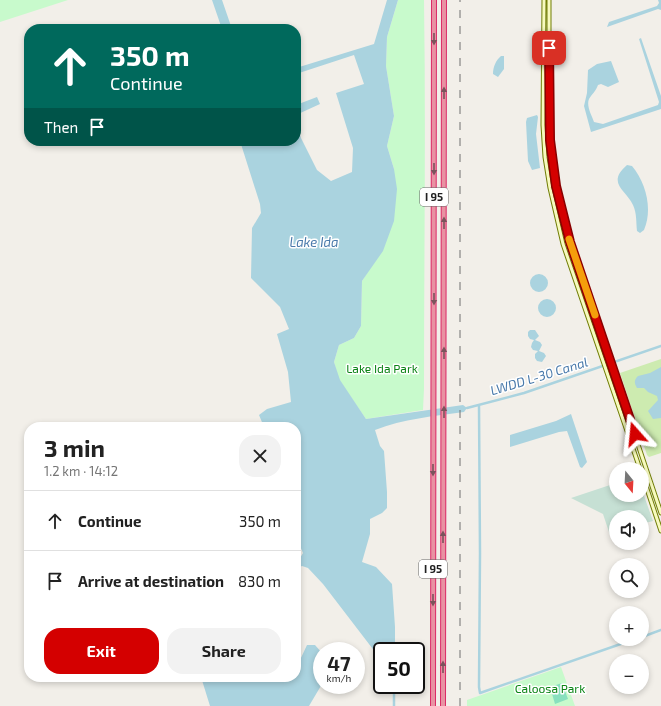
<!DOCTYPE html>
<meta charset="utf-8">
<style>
:root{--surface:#fff;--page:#f2f2f2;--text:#222;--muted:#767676;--line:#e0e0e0;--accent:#d40000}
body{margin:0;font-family:"Exo 2",sans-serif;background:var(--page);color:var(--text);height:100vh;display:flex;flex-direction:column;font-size:15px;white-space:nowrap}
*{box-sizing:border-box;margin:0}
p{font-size:13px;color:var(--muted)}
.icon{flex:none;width:22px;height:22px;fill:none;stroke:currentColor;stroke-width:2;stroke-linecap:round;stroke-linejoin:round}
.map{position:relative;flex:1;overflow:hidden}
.details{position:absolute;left:24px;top:422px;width:277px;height:260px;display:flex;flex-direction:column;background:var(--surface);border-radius:16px;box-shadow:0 2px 6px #0003}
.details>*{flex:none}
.hud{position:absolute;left:24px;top:24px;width:277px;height:122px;border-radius:16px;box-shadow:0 2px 6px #0003;background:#00695c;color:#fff;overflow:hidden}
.needle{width:26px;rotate:162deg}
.fabs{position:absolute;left:609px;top:462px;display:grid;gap:8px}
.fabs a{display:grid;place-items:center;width:40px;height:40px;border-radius:50%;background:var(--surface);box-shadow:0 2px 6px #0003;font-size:20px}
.speed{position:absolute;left:313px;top:642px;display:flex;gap:8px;font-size:20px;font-weight:700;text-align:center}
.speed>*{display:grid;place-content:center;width:52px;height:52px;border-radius:50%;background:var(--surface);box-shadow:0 2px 6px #0003;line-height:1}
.speed small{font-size:10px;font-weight:400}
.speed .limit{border:2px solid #111;border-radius:6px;background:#fff;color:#111}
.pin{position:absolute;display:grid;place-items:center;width:34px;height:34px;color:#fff;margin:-17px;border-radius:8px;box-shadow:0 2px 6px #0006}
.me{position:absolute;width:44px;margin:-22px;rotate:342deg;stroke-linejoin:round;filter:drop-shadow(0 0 3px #0008)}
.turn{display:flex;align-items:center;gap:14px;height:84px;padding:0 20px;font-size:18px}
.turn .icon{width:52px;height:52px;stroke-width:2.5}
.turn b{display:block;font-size:28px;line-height:34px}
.then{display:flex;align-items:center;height:38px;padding:0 20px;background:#0003;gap:8px;font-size:15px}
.round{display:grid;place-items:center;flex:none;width:42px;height:42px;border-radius:16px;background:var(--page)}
.head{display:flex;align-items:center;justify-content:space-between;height:68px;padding:0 20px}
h1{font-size:24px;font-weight:700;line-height:30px}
.cta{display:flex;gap:8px;margin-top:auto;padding:8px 20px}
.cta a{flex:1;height:46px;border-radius:16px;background:var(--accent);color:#fff;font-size:16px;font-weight:700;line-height:46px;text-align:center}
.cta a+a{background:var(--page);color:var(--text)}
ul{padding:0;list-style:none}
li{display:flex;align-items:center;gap:12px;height:60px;padding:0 20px;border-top:1px solid var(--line)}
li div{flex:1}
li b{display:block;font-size:15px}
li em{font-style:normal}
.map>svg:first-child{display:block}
.grass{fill:#cdebb0}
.wetland{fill:#c6e0d4}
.park{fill:#c8facc}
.pitch{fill:#88e0be}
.water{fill:#aad3df}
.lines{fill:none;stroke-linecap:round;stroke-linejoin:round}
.canal{stroke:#aad3df;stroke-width:2.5}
.secondary-casing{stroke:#707d05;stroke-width:5}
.highway-casing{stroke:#dc2a67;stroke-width:6}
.secondary{stroke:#f7fabf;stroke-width:3}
.highway{stroke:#e892a2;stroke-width:4}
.rail{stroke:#707070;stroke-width:1;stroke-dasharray:8 8;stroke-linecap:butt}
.oneway{fill:#7b545c}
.route-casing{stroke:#8a0000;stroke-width:10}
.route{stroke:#d40000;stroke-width:7}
.slow{stroke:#f59e0b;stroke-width:7}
.labels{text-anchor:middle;stroke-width:3;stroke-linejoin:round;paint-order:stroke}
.shield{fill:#fff;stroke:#646464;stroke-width:1}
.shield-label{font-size:11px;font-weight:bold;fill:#222}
.park-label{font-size:12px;fill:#0c8416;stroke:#fff}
.water-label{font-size:13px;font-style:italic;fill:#4a7aab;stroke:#fff}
</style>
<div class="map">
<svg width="661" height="706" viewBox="0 0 661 706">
<rect width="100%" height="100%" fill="#f2efe9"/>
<!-- grass -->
<path class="grass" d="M661,359V453L649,457L647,455L620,373Z"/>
<!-- wetland -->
<path class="wetland" d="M616,483V495H642V490L653,521L642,524V517H616V533L610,535L603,514L571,498Z"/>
<!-- park -->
<path class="park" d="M0,0H68L0,22Z
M398,0H424C426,130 424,259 424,389L423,410L366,419L339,380L334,362L339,345L354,338L361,326L362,281L369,270L394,169L387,146L394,116L386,66L387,37Z
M561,667L575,706H467V700Z"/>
<!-- pitch -->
<path class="pitch" d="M562,683L568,699L555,704L550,687Z"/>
<!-- water -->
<path class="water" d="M212,0H222L232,29H222Z
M387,0H398L387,37L386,66L394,116L387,146L394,169L397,189L394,221L383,251L362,281L361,326L354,338L339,345L334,362L340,380L366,419L463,405L467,408L464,412C434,416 403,419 375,430L380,446L384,451L387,492V508L382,513L370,519V534L362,562L376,567L392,584L395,627V651H382V661L323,584L308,568L302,566L296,569V561L300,558L303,553L297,539L296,533V427H264L259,415L267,409L291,402L288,372L277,334L289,329L280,307L251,278L252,228L261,213L260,204L240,141H296V121L301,138L317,170L331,181L352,172L353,148L336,93L364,84L354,55L296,74V68L374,44Z
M658,0H661V10L658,9L607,27L609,22L657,6L659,3Z
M641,38L661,96V109L591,132L584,106L587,93L588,70L597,64L611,61L619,82L608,87L601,84L598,85C596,91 592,94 589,99C586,106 592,116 594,122L603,124L658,105L659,102L639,39Z
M501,56H504V69L498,77L493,74C493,67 496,60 501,56Z
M317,97L320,104L296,115V105Z
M537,115L538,117L536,134L540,168L532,170L528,161L526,122L527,118Z
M627,165L632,166C646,183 653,209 644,230L640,233L637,231C636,222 637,214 633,205C626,190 606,183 627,165Z
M530 283a9 9 0 1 1 18 0a9 9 0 1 1-18 0Z
M538 308a9 9 0 1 1 18 0a9 9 0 1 1-18 0Z
M530,330H535L539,336L535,340L540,342L542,345L539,351L544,353L546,356L542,362L537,361L535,358V354L538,351L533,350L531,347L532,343L534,340L530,339L528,336V332Z
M661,367V418L653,419L648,411L658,400L657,396L648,392L644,388H637C634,383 634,380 638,376L650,373Z
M571,414L587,462L582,468L580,467L567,431L559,432L510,447V435L556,421Z
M307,645H315L322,653V684L309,706H210L201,677H296V664L300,660Z"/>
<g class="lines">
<!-- canal -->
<path class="canal" d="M479,405L480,553L479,687L480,693L635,639
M467,408L524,393L661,346
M642,637L661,630
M394,706V685"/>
<!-- secondary casing -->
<g class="secondary-casing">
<path id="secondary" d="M544,0L543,125L545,157L550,188L563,244L640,469
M549,0V124L551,156L556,186L570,242L661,513
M642,474L661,531"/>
</g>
<!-- highway casing -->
<g class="highway-casing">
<path id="highway" d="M433,706L434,0
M443,706L444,0"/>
</g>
<!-- secondary -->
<use href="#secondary" class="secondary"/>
<!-- highway -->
<use href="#highway" class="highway"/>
<!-- rail -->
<path class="rail" d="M460,706V0"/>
</g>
<!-- one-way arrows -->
<defs><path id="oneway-solid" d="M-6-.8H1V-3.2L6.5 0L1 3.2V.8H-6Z"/></defs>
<g class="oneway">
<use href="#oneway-solid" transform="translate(434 39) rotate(90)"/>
<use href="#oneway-solid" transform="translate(444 93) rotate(-90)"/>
<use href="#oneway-solid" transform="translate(434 169) rotate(90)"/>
<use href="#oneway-solid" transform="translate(444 223) rotate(-90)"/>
<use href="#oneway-solid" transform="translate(434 299) rotate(90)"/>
<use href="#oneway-solid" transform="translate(444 353) rotate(-90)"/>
<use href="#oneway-solid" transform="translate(444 412) rotate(-90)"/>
<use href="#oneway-solid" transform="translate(433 470) rotate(90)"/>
<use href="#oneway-solid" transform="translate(443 537) rotate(-90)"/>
<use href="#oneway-solid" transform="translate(433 600) rotate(90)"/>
<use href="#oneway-solid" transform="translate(443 667) rotate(-90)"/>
</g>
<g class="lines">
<!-- route casing -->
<g class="route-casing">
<path id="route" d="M549,48L550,140L556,186L570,242L635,434"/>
</g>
<!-- route -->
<use href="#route" class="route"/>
<!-- slow -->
<path class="slow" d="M569,239L595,315"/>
</g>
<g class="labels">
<!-- shield labels -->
<g class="shield">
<rect x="420" y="188" width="28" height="18" rx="3"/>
<rect x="419" y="560" width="28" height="18" rx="3"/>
</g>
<g class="shield-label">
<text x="434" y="201">I 95</text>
<text x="433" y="573">I 95</text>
</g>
<!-- park labels -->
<g class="park-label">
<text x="382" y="373">Lake Ida Park</text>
<text x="550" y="693">Caloosa Park</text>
</g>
<!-- water labels -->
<g class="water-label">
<text x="314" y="247">Lake Ida</text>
<text transform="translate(539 376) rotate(-17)" y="5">LWDD L-30 Canal</text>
</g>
</g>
</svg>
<div class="fabs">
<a><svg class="needle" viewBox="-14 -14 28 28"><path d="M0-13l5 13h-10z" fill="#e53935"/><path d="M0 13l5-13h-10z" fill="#767676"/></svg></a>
<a><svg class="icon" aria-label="sound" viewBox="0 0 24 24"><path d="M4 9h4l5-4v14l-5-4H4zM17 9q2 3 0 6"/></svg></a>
<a><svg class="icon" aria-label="search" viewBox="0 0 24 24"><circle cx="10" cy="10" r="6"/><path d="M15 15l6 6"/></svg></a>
<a>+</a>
<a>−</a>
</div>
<div class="speed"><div>47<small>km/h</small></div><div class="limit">50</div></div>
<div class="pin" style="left:549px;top:48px;background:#d93025"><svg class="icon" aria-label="arrive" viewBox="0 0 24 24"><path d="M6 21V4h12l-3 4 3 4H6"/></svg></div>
<svg class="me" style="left:635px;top:434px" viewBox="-20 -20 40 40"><path d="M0-17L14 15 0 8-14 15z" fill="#d40000" stroke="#fff" stroke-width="4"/></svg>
<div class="hud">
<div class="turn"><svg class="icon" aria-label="ahead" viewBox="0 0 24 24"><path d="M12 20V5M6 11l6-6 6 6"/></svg><div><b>350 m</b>Continue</div></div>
<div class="then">Then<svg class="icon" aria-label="arrive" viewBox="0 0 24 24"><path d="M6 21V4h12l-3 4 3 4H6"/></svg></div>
</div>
<section class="details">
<div class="head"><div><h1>3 min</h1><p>1.2 km · 14:12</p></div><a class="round"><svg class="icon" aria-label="close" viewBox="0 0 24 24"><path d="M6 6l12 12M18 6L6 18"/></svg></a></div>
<ul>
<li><svg class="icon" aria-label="ahead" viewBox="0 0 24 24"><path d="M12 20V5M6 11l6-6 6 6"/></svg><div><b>Continue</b></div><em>350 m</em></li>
<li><svg class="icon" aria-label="arrive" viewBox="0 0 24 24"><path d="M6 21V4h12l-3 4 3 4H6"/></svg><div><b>Arrive at destination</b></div><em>830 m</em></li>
</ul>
<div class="cta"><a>Exit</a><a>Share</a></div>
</section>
</div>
